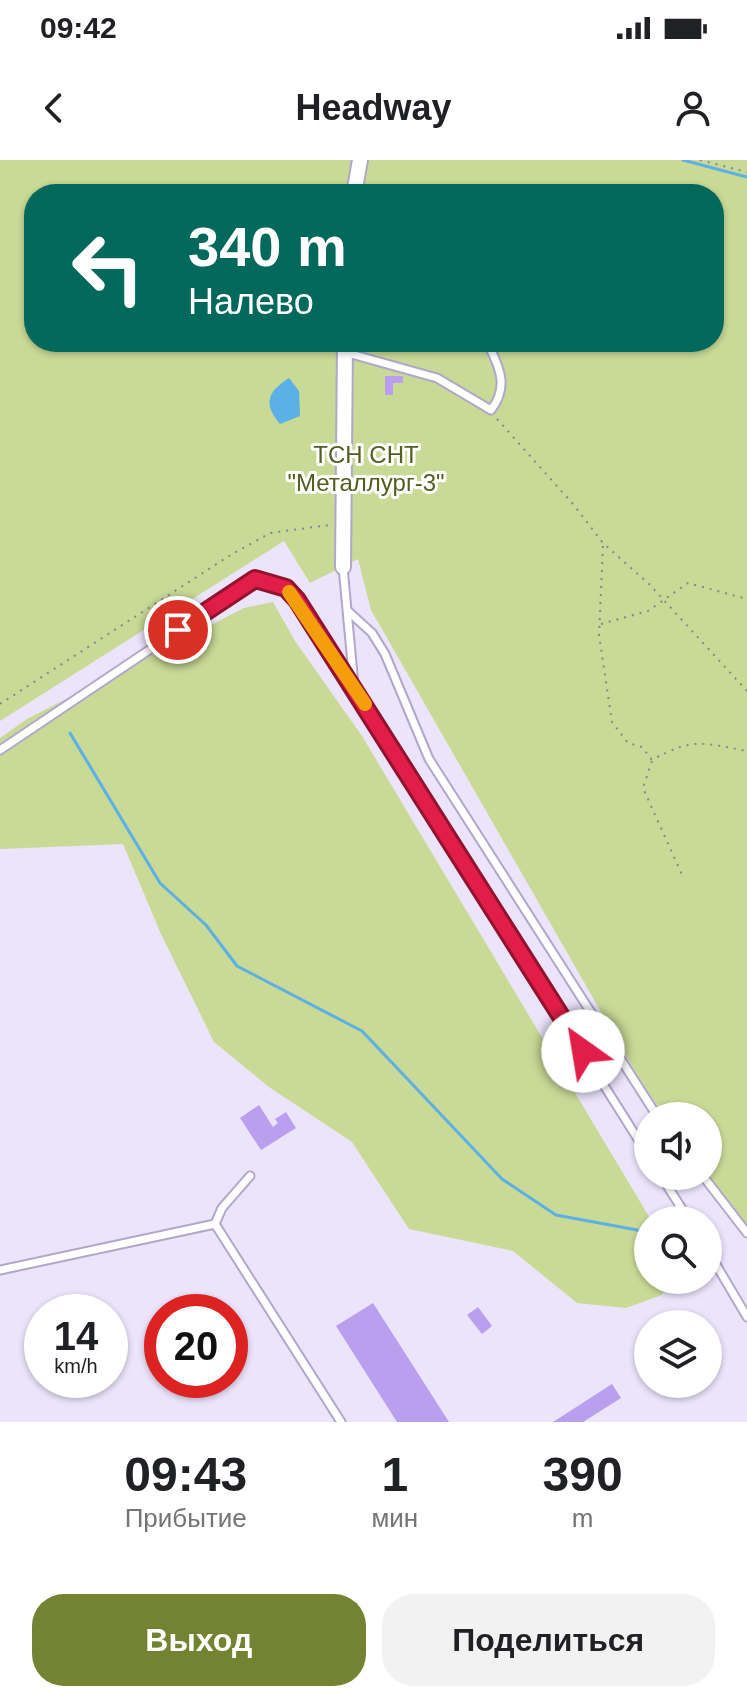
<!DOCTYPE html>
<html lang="ru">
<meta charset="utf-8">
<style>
:root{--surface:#fff;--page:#f2f2f2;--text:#202124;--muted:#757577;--accent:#738331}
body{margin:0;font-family:Helvetica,sans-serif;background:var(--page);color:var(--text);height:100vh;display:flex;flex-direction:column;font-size:30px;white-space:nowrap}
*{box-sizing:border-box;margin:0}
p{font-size:26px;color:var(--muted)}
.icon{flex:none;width:44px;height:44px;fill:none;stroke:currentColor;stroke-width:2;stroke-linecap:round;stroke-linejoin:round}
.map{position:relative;height:1262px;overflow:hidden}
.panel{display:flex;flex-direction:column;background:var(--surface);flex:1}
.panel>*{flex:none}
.hud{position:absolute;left:24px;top:24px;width:700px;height:168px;border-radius:32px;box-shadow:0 2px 6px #0004;background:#00695c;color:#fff;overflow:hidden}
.tools{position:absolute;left:634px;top:942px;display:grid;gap:16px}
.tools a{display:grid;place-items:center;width:88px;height:88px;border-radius:50%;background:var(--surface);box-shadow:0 2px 6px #0004;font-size:40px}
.speed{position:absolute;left:24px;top:1134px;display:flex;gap:16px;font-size:40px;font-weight:700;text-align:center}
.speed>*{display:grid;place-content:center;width:104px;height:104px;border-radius:50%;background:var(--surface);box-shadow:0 2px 6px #0004;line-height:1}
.speed small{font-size:20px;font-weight:400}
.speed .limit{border:12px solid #d22;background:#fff;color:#111}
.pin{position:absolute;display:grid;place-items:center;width:68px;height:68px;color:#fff;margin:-34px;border:4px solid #fff;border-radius:50%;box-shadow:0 2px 8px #0007}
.me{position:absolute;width:88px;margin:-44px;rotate:328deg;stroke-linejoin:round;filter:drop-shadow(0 0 6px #0008)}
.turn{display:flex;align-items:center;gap:28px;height:168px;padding:0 32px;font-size:36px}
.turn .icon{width:104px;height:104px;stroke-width:2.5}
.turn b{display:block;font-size:56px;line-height:68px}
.eta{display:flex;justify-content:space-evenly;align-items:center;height:136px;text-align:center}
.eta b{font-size:48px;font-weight:800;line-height:56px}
.cta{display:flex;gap:16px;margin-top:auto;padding:16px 32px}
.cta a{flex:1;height:92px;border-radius:32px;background:var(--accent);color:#fff;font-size:32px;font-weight:800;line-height:92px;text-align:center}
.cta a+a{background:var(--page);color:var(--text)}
.status{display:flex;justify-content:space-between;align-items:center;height:56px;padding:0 40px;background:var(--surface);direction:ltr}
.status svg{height:22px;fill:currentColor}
header{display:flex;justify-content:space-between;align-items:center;height:104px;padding:0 32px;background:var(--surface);font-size:36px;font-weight:800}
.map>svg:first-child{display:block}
.green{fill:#c9d996;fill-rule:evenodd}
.water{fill:#5bb0e6}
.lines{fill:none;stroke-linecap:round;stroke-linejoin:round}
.stream{stroke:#5bb0e6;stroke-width:3}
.building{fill:#b99fee}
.service-casing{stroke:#b2a7cb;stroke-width:11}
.minor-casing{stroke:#b2a7cb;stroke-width:18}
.path{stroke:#8a8497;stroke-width:2;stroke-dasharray:2 6;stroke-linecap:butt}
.service{stroke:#fff;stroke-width:7}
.minor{stroke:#fff;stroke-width:14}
.route-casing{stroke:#92132f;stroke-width:20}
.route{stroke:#e11d48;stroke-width:14}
.slow{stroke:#f59e0b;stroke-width:14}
.labels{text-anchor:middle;stroke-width:6;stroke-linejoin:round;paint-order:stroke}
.park-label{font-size:24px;fill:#535e20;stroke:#fff}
</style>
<div class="status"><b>09:42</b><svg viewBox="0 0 49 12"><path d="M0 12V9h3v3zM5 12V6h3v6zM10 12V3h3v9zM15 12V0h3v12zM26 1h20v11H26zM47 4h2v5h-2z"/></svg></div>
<header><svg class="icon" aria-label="back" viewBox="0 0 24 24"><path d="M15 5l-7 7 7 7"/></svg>Headway<svg class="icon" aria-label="person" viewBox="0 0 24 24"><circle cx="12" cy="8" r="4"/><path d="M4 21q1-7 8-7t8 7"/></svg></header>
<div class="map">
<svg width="747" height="1262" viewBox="0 0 747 1262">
<rect width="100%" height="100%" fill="#ebe4fb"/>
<!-- green -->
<path class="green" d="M0,0H747V1067L707,1016L708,956H665L644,927L371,450L358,399L310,423L284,381L0,561ZM34,34H714V182H34Z
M273,442L295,481L362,576L651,1060H648V1120H671L662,1135L626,1148L577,1143L513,1091L409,1069L352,982L269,927L214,882L161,774L123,684L0,689V578L27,559L244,448Z"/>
<!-- water -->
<path class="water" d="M289,218L299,231L300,256L280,264C263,244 267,232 289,218Z"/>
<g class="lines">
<!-- stream -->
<path class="stream" d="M683,0L747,17
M70,573L160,723L206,765L237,806L362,871L502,1019L556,1055L648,1072"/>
</g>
<!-- building -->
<path class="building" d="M385,216H403V223H393V235H385Z
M259,945L273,967L278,963L275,959L286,952L296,968L261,990L240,958Z
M373,1143L449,1262H397L336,1166Z
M478,1147L492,1166L482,1174L467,1155Z
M612,1224L621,1238L583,1262H553Z"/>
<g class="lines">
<!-- service casing -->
<g class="service-casing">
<path id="service" d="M344,192L437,218L491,250C508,228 501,210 489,186
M343,407L354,525
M349,452L372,473L385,494L429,599L657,956
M0,590L255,419L273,422L297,440L648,995
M661,1016L689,1060
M703,1016L747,1073
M215,1064L222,1048L250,1016
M708,1091L747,1157
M0,1110L215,1064L341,1262"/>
</g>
<!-- minor casing -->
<g class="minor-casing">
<path id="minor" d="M354,34L360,0
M343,407L345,182"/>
</g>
<!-- path -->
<path class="path" d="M700,0L747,12
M497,259L573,344L603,383L649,424L747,531
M603,386L599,475L612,562L628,583L642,587L652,600C693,577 703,583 747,591
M601,464L648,451L688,423L747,439
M0,544L229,396L270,373L329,365
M652,601L643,628L683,717"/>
<!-- service -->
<use href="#service" class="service"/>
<!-- minor -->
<use href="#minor" class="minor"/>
</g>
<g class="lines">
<!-- route casing -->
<g class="route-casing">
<path id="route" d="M178,470L255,419L286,428L297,440L583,891"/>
</g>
<!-- route -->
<use href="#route" class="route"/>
<!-- slow -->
<path class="slow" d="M289,432L365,544"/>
</g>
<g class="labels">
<!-- park labels -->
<g class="park-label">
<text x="366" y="303">ТСН СНТ<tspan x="366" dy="28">"Металлург-3"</tspan></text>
</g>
</g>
</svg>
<div class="tools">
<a><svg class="icon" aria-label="sound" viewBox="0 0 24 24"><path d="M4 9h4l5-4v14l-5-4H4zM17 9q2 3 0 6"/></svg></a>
<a><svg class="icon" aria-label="search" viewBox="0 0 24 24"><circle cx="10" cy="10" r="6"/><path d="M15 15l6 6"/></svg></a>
<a><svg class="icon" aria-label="layers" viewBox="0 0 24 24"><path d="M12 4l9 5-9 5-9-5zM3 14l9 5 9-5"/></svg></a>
</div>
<div class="speed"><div>14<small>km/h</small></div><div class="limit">20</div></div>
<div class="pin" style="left:178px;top:470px;background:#d93025"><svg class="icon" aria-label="arrive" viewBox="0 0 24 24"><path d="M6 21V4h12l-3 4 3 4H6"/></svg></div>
<svg class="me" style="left:583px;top:891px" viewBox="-20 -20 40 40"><circle r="19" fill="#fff"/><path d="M0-13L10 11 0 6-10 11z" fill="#e11d48"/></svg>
<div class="hud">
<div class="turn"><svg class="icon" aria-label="left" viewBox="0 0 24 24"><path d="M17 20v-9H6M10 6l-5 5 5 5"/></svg><div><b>340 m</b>Налево</div></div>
</div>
</div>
<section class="panel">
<div class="eta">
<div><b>09:43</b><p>Прибытие</p></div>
<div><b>1</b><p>мин</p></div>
<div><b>390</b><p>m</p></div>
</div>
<div class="cta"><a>Выход</a><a>Поделиться</a></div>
</section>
